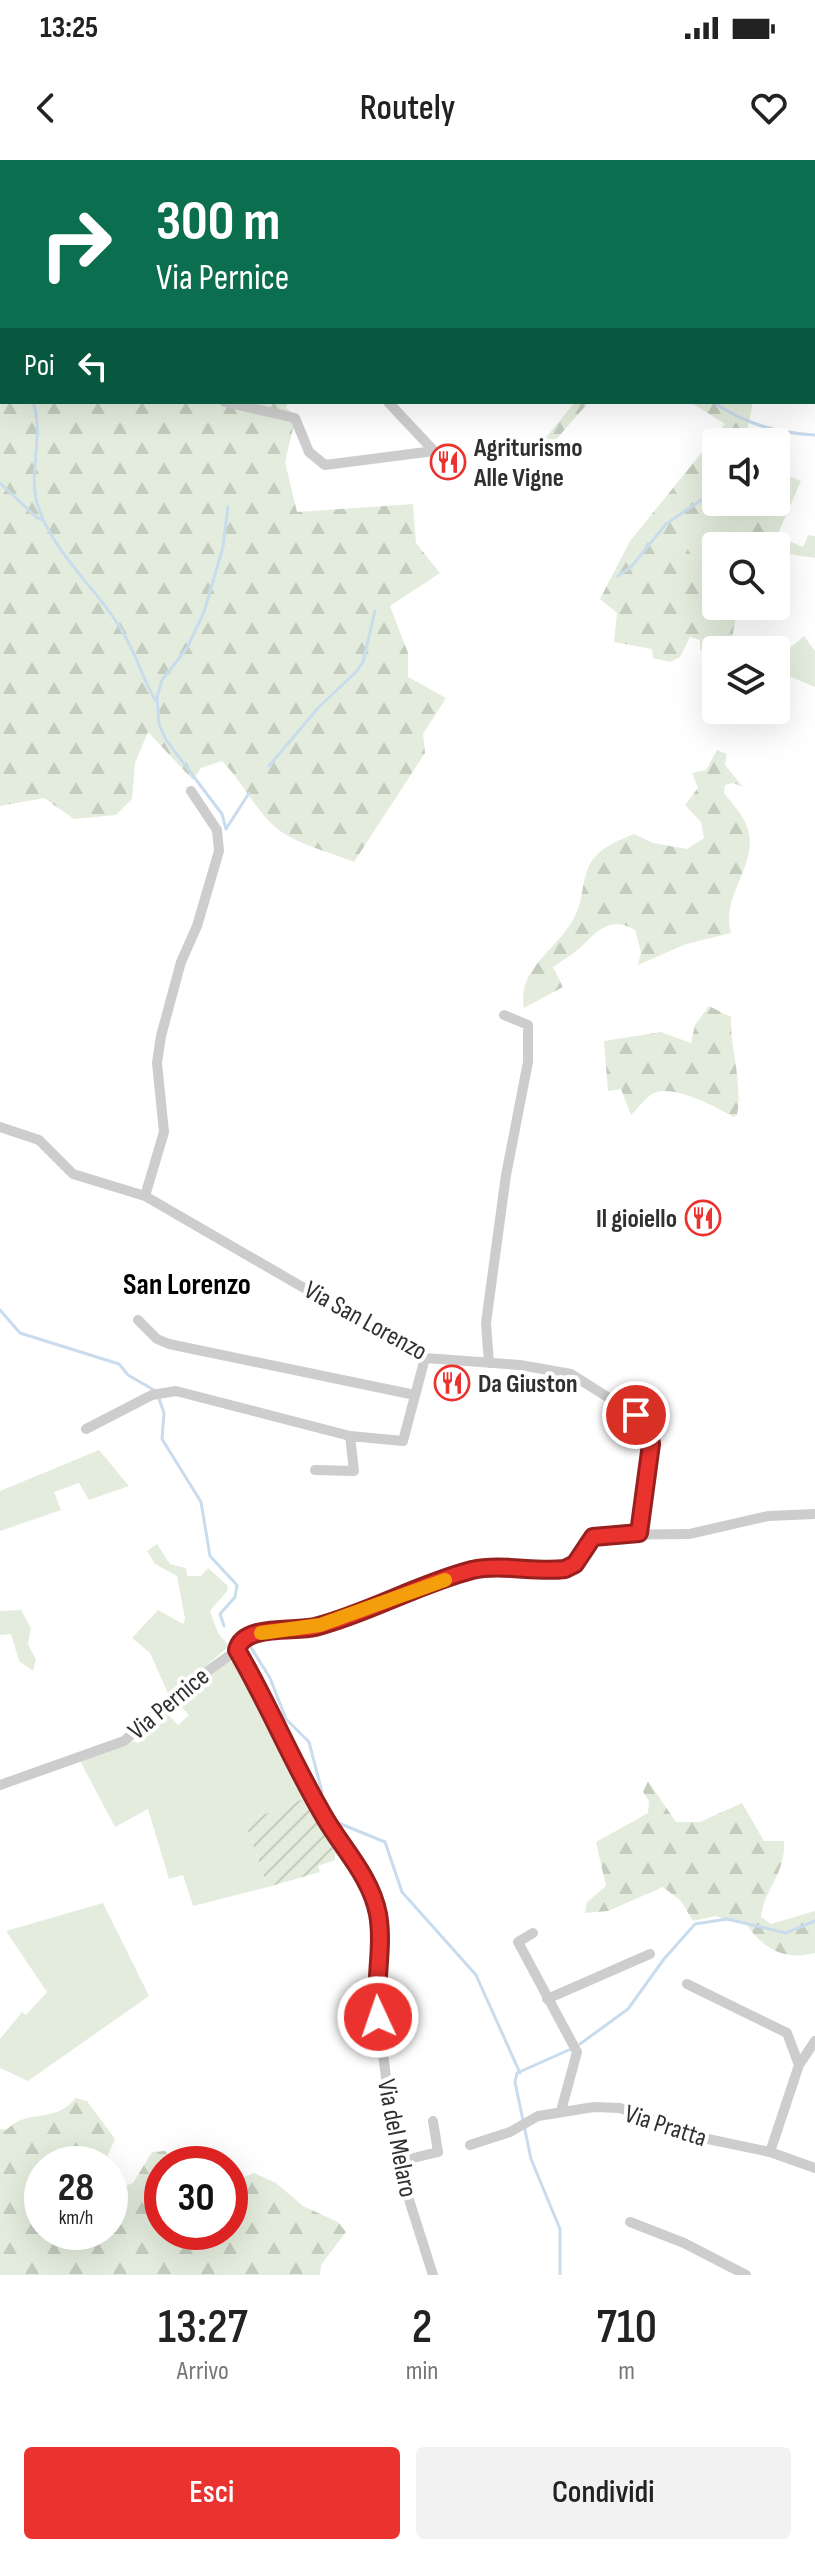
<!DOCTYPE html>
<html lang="it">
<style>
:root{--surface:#fff;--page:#f2f2f2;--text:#222;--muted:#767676;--accent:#ea322e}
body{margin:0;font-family:"Sofia Sans Condensed",sans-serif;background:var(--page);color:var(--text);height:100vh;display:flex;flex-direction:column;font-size:30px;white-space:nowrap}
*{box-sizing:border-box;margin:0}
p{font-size:26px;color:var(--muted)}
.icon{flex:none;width:44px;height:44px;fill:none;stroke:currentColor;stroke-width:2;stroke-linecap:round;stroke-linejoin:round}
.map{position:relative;height:2115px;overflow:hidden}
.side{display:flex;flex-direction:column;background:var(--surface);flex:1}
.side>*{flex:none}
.hud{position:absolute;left:0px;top:0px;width:816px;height:244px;box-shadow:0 8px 32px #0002;background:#0b6e4f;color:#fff;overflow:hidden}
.buttons{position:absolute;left:702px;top:268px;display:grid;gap:16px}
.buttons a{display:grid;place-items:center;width:88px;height:88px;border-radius:8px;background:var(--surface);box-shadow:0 8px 32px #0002;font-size:40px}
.speed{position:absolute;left:24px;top:1986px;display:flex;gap:16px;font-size:40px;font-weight:700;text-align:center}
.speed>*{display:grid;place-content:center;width:104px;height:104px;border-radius:50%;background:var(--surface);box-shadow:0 8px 32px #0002;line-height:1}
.speed small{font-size:20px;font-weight:400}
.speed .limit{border:12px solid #d22;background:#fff;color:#111}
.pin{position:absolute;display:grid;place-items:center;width:68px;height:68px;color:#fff;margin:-34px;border:4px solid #fff;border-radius:50%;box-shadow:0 2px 8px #0007}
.me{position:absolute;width:88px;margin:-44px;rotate:357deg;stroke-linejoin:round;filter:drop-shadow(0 0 6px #0008)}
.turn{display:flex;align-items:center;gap:28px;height:168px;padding:0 24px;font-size:36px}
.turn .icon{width:104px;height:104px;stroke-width:2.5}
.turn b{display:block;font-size:56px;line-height:68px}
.then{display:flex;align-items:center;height:76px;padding:0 24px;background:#0003;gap:16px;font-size:30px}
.eta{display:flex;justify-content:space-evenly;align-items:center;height:136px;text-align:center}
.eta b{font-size:48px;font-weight:600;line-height:56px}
.button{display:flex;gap:16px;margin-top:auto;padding:16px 24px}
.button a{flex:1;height:92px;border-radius:8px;background:var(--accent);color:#fff;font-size:32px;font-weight:600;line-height:92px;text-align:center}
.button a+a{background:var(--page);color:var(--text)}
.status{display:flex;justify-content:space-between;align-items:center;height:56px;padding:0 40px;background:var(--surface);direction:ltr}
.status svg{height:22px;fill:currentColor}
header{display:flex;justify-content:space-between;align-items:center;height:104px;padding:0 24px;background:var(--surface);font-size:36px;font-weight:600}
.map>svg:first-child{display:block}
.grass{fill:#e4eddd}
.forest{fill:url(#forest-firs)}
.garden{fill:url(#garden-furrows)}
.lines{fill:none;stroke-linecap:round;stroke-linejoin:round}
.stream{stroke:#c9dced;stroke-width:3}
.minor{stroke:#cdcdcd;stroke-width:10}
.route-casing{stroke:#98201e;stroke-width:20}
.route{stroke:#ea322e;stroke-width:14}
.slow{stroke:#f59e0b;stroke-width:14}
.labels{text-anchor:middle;stroke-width:8;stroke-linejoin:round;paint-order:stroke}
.poi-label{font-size:26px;font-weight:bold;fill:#303030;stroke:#fff;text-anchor:start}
.street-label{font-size:26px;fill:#303030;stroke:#fff}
.quarter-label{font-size:30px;font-weight:bold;fill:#000;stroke:#fff}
</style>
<div class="status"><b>13:25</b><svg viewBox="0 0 49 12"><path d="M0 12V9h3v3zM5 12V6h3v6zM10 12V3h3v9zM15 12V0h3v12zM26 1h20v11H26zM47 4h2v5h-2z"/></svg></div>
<header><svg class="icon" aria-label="back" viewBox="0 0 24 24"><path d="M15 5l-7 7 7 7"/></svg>Routely<svg class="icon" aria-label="heart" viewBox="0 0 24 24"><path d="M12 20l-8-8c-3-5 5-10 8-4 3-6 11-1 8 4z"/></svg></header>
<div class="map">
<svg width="815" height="2115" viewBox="0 0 815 2115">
<defs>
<pattern id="forest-firs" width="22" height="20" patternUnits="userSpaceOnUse" patternTransform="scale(2)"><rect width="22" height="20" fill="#e4eddd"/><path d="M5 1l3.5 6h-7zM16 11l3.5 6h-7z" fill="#c4ccbe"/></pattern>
<pattern id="garden-furrows" width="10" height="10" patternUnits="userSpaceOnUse" patternTransform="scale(2)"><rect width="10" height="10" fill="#e4eddd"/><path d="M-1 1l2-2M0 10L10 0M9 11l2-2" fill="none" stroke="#c4ccbe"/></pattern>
</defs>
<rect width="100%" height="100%" fill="#fff"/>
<!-- grass -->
<path class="grass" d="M776,311L801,321L777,376L803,387L808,375L815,376V398L776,392V386H769L772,380L770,342H776Z
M725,342H758L732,386H716V414L711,423L685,387Z
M804,476L815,491V527L777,511L779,497Z
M99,1290L129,1326L89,1340L79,1323L54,1332L61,1350L0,1371V1331Z
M157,1384L170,1404L186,1408L187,1416H201L208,1408L227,1425L228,1430L210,1451L218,1473L229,1486L170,1538L150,1493L132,1478L158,1450L183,1464L185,1459L177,1416L155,1404L147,1391Z
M21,1450L31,1468L28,1484L36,1500L33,1511L19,1501L11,1474L0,1475V1451Z
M227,1500L240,1505L285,1587L308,1637L245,1662L268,1727L193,1746L183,1715L169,1719L148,1649L115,1667L79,1599L133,1581L139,1583L141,1573L165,1551L178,1565L189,1555L176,1541Z
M103,1743L149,1836L28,1921L0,1908V1879L22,1852L26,1855L47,1832L6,1771Z"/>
<!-- forest -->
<path class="forest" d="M0,0H815L814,205V2H2V242H288L286,248L296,256L285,302L297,352L413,344L416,383L440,413L390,446L408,493V517L446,538L423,574L425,593L354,702C332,693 303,686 283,673C257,655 244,623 222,601L201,608L193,620L148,572L135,603L132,639L116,655L74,659L44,638L0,646Z
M575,242H589L545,292L538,287Z
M690,242H753L747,272L774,282H716V342H725L686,387L710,422L716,414V446H738L731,483L744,490H716V500L700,490V480L690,477L680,497L670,502L653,498L652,489L614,482L617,453L600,439L630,381L725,264Z
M758,342H770L772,380L769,386H732Z
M717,590L727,594L725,605L743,627L733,623L725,625L724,633C731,642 741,653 746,664C762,703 720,733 731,773L686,784L638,805L641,792L635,770C610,755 596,772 580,788C572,795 561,801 553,807L563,827L524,848C516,807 562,787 576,754C583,739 582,720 589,706C598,688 617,681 634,674L653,683L687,689L704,678L701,662L685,645L698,628L692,613L706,610Z
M709,846L731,857C730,890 743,922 737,955L733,957C717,947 673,924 654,933C646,937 638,948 631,955L621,929L608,931L604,881L661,872L691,883L695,865Z
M648,1621L676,1662H700L742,1643L764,1681H784C786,1714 764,1729 761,1757L771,1764L815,1751V1793C784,1801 763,1789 746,1764L715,1756L693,1761L681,1741L663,1727L608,1751L585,1753L587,1742L606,1726L596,1682L648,1653L649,1641L643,1632Z
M76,1938L87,1941L115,1979L104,2004H42V2072H110V2032L133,2023L152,1992L165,1991L175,2004H162V2072H230V2023L254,2013L276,2023L303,2046L338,2062L346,2072L321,2105L320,2115H0V1969L6,1970C30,1947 53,1965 76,1938Z"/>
<!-- garden -->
<path class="garden" d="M308,1637L342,1692L335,1694V1700L318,1706L320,1712L268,1727L245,1662Z"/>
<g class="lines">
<!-- stream -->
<path class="stream" d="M286,0L288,2
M422,2L423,0
M33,242C45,276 27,313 38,346C53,392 92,424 117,463C134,487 141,515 155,540
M713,242C746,264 776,273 815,275
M746,282L748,277
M0,323L36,357L43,360
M618,416L631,407L666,364L716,330
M269,606L318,548L356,512L363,502L375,451
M226,669L222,654L166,580L159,564L157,537L162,520L187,488L204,452L223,387L228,347
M226,669L249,633
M0,1150L20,1173L119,1204L128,1215L154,1230
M158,1236L164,1253L162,1279L201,1342L210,1396L237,1425L235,1437L220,1454L224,1466
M250,1486L270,1518L286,1559L309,1582L322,1632
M336,1662L385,1682L402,1732L476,1815L520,1913
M580,1884L628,1849L664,1799L695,1764L727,1759L786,1773L815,1761
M560,2115V2069L531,1999L515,1922L517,1913L571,1889"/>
<!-- minor -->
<path class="minor" d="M219,0L220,2
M0,175L2,173
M225,242L295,258L309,292L325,305L434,291L388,242
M0,967L39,980L73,1014L145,1036L425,1198L520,1205L571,1214L636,1255L649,1271L651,1284L639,1373
M145,1036L164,972L157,903L161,876L181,802L197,766L219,691L217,670L191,631
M138,1160L157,1179L169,1184L415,1235
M489,1203L486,1163L506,1015L528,902V865L504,855
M86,1269L152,1235L176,1231L350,1276L354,1311L315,1310
M350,1276L403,1281L425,1198
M237,1490L327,1662L357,1706L375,1741L380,1774L375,1832L397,2002L433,2115
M237,1490L242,1480L248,1476L320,1465L472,1410L565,1409L575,1404L586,1382L602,1375L689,1374L768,1356L815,1354
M0,1625L124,1581L187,1526L237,1490
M533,1773L518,1782L577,1892L561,1951
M687,1824L787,1873L799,1905L770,1992
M547,1839L650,1794
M799,1905L815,1881
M470,1985L510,1972L538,1956L594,1947L620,1948L703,1978L770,1992L815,2008
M397,2002L438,1992L433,1961
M630,2062L684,2083L746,2115"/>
</g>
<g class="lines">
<!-- route casing -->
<g class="route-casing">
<path id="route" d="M378,1857C374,1823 384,1787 378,1754C371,1717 343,1689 325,1658C293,1604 269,1545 237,1490C243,1464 294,1472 315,1467C369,1453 418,1424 472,1410C502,1403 534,1413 565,1409L575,1404L593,1377L639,1373L651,1284L649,1271L636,1255"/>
</g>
<!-- route -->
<use href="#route" class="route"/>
<!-- slow -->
<path class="slow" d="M261,1473L320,1465L445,1420"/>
</g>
<!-- icons -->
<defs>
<g id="restaurant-ring" transform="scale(1.8)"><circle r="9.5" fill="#fff" stroke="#ea322e" stroke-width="1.5"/><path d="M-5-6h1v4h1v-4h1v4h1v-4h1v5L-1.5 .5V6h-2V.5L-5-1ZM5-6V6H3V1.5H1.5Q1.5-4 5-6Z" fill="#ea322e"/></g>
</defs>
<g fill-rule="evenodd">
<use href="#restaurant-ring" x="448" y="302"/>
<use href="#restaurant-ring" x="703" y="1058"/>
<use href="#restaurant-ring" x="452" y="1223"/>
</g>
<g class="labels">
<!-- poi labels -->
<g class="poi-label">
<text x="474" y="296">Agriturismo<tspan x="474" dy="30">Alle Vigne</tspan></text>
<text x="677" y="1067" text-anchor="end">Il gioiello</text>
<text x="478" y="1232">Da Giuston</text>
</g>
<!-- street labels -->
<g class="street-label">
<text transform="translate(366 1160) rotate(29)" y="9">Via San Lorenzo</text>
<text transform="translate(168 1543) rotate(-40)" y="9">Via Pernice</text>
<text transform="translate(666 1965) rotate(18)" y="9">Via Pratta</text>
<text transform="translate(398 1978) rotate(79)" y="9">Via del Melaro</text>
</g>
<!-- quarter labels -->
<g class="quarter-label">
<text x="187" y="1134">San Lorenzo</text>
</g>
</g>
</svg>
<div class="buttons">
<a><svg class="icon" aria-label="sound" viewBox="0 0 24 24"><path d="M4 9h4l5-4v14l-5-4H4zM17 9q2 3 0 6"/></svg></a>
<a><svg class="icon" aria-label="search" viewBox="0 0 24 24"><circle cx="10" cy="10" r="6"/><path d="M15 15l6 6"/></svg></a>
<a><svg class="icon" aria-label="layers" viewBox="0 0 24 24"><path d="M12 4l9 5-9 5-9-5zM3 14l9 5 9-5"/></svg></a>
</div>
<div class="speed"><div>28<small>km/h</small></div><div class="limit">30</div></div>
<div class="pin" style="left:636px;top:1255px;background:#d93025"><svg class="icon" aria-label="arrive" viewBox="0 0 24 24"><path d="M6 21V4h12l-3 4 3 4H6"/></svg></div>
<svg class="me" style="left:378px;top:1857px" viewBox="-20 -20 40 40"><circle r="17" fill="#ea322e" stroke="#fff" stroke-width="3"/><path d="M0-11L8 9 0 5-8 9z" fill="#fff"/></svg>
<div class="hud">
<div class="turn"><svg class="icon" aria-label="right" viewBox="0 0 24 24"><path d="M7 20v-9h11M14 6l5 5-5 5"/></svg><div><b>300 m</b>Via Pernice</div></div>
<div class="then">Poi<svg class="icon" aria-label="left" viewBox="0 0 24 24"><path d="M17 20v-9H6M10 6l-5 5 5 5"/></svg></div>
</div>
</div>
<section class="side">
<div class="eta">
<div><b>13:27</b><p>Arrivo</p></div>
<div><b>2</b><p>min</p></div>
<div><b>710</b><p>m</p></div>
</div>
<div class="button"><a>Esci</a><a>Condividi</a></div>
</section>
